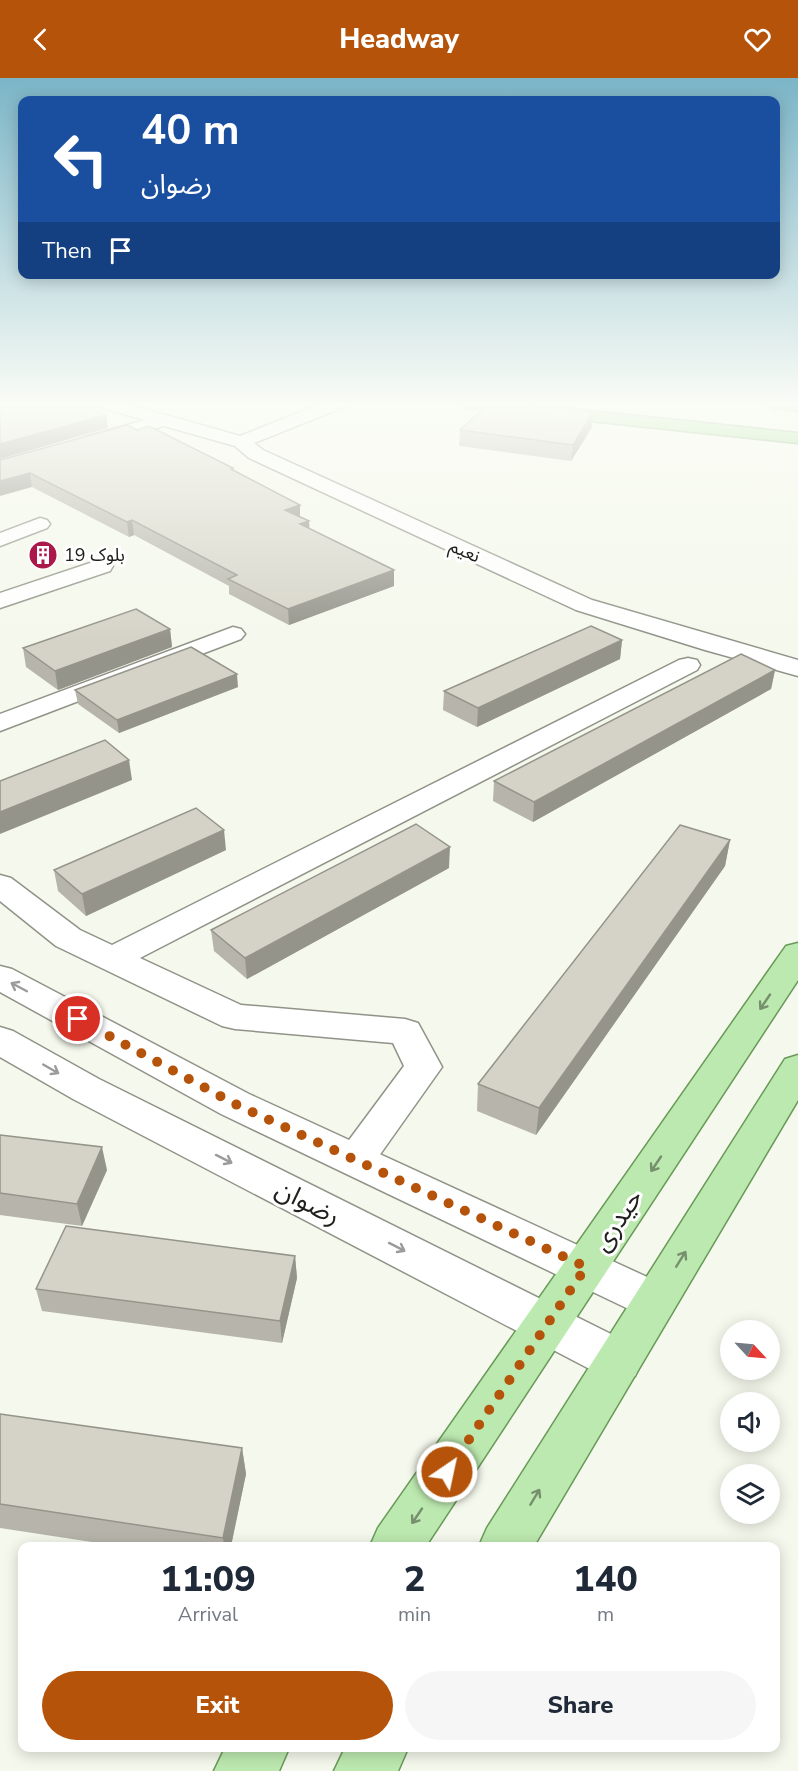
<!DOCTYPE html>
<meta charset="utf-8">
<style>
:root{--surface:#fff;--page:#f6f6f7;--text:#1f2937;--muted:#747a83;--accent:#b45309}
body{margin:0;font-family:"Nunito Sans","Noto Sans Arabic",sans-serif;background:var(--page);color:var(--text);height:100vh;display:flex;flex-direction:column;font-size:22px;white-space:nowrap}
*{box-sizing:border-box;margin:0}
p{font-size:20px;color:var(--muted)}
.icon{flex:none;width:33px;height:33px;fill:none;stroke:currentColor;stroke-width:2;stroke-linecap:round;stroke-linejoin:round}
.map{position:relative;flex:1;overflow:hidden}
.drawer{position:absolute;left:18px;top:1464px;width:762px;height:210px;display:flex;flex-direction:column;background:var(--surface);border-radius:12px;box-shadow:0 3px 15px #0003}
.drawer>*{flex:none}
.guide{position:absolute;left:18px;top:18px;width:762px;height:183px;border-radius:12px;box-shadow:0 3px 15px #0003;background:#1a4fa0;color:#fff;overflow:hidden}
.needle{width:39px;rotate:116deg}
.buttons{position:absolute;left:720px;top:1242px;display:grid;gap:12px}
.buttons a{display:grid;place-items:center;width:60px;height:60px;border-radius:50%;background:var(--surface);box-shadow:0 3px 15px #0003;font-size:30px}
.pin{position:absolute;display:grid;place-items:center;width:51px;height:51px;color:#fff;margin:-26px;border:3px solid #fff;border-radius:50%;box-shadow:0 2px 6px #0007}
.me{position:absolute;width:66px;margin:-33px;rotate:34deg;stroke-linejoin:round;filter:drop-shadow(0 0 4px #0008)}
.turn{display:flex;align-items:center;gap:21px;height:126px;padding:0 24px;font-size:27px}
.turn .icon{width:78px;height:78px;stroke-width:2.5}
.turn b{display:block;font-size:42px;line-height:51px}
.then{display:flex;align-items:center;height:57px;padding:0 24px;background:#0003;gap:12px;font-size:22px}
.eta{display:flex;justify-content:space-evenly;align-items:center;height:102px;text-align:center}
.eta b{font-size:36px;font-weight:800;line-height:42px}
.cta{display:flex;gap:12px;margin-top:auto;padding:12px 24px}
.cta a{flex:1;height:69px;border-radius:36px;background:var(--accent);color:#fff;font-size:24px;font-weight:800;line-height:69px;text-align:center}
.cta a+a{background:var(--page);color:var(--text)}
header{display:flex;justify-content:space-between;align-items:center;height:78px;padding:0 24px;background:var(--accent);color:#fff;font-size:27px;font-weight:800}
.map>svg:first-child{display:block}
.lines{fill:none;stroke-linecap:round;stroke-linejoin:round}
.street-casing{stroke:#919388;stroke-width:3}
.secondary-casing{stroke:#919388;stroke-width:3}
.primary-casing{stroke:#699959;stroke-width:3}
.highway-casing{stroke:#699959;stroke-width:3}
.street{fill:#fff;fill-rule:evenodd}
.secondary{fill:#fff;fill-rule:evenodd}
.primary{fill:#bce9af;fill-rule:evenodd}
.highway{fill:#90da7a;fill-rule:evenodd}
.wall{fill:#b7b5ab}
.shaded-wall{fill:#95948b}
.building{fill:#d5d3c7;stroke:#95948b;stroke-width:1.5}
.oneway{stroke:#9b9b99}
.oneway2{stroke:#768f6d}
.route{stroke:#b45309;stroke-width:10;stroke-dasharray:0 18}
.labels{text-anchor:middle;stroke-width:6;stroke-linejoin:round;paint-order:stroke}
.far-street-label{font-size:18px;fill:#20211d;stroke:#fff}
.far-poi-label{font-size:18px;fill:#20211d;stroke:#fff;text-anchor:start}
.near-street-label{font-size:26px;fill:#20211d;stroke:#fff}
</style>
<header><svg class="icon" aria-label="back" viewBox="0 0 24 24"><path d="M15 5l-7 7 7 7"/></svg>Headway<svg class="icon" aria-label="heart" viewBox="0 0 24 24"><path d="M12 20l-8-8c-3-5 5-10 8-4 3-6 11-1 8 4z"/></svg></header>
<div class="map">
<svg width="798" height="1693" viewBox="0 0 798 1693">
<rect width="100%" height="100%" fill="#f5f8ec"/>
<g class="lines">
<!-- street casing -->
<g class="street-casing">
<path id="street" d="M96,325H123L240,358L323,325H346L344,329L254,365L263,372L592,522L798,582V598L705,572L576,532L249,380L235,368L164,348L91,368L85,367L82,363L85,359L145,342L98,329Z
M40,440L47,442L50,446L47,450L0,468V455Z
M102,481L110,483L113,488L110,493L0,530V515Z
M233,549L241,551L245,556L241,561L0,653V636Z
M688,580L697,582L700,587L697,592L140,880L241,927L405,941L418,945L442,989L369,1092L355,1096L341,1092L335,1081L404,988L393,965L235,951L222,948L56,868L0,823V797L11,800L80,852L112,867L679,582Z"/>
</g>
<!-- secondary casing -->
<g class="secondary-casing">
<path id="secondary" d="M0,888L12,891L249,1016L671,1210L677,1223L671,1236L655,1242L639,1236L221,1036L0,914Z
M0,949L13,953L99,1001L635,1268L642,1283L635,1298L619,1304L603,1298L73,1021L0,979Z"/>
</g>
<!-- primary casing -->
<g class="primary-casing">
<path id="primary" d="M798,865V902L426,1468H370L378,1450L786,868Z
M798,977V1022L534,1468H479L487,1450L785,981Z
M225,1670H289L279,1693H214Z
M345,1670H408L398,1693H334Z"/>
</g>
<!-- highway casing -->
<g class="highway-casing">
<path id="highway" d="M459,325H516L798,355V365L467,330Z
M765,325H798V333L773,330Z"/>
</g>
<!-- street -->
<use href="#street" class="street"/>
<!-- secondary -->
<use href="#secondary" class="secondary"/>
<!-- primary -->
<use href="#primary" class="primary"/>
<!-- highway -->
<use href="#highway" class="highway"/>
</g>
<!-- wall -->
<path class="wall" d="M592,349L571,383L459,368L460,352Z
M137,352L233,390V392L300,439L309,451L394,492V508L289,547L229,516V508L134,457L129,459L32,409L0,382Z
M170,551L172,569L58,612L26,589L23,570Z
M622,562L620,581L477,649L443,632L444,613Z
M775,592L771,611L533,744L493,723L494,703Z
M238,609L119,655L78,626L75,612Z
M730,762L725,788L536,1057L477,1033L478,1006Z
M226,772L86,838L58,813L54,792Z
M449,790L247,901L214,873L211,852Z
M0,1057L107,1092L82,1148L0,1137Z
M295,1178L297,1200L282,1265L42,1233L36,1211Z
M0,1336L242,1370L246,1396L231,1468H118L0,1450Z"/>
<!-- shaded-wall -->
<path class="shaded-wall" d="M593,334L592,349L571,383L573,367Z
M106,337L108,350L0,381V366Z
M30,395L32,409L0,418V403Z
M300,427V442L285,432Z
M132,442L134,457L129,459L127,444Z
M309,443L310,458L300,446Z
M394,492V508L289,547L288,531Z
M170,551L172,569L58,612L55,593Z
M622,562L620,581L477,649L478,630Z
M775,592L771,611L533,744L534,724Z
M237,596L238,609L119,655L117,642Z
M129,682L132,702L0,756V734Z
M224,752L226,772L86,838L82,816Z
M730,762L725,788L536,1057L539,1030Z
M450,769L449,790L247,901L245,880Z
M102,1069L107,1092L82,1148L77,1126Z
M295,1178L297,1200L282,1265L280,1243Z
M242,1370L246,1396L231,1468H224L223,1460Z"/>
<!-- building -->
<path class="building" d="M0,325H82L106,337L0,366Z
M490,325H502L593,334L573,367L460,352Z
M127,347L137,352L149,348L233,390L231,391L300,427L285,432L309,443L300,446L394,492L288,531L228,501L237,497L132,442L127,444L30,395L0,403V382Z
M136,531L170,551L55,593L23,570Z
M591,548L622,562L478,630L444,613Z
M191,569L237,596L117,642L75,612Z
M741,576L775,592L534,724L494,703Z
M105,662L129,682L0,734V703Z
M196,730L224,752L82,816L54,792Z
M416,746L450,769L245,880L211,852Z
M680,747L730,762L539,1030L478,1006Z
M0,1057L102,1069L77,1126L0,1115Z
M66,1148L295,1178L280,1243L36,1211Z
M0,1336L242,1370L223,1460L0,1426Z"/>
<!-- one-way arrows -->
<defs><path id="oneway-shaft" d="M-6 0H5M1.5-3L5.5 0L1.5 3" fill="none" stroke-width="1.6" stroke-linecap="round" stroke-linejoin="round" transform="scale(1.5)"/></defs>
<g class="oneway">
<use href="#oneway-shaft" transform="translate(19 909) rotate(-152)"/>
<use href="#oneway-shaft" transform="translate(51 991) rotate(30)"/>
<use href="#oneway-shaft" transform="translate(224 1081) rotate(27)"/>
<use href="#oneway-shaft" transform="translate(397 1169) rotate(27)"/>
</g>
<g class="oneway2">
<use href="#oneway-shaft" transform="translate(765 924) rotate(124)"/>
<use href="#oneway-shaft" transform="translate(656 1086) rotate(124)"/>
<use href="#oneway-shaft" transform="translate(681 1181) rotate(-58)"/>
<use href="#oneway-shaft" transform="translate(535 1419) rotate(-59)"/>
<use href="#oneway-shaft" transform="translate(417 1438) rotate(124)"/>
</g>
<!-- sky -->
<linearGradient id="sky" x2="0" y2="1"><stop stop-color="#7bb5c7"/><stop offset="0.58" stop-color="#fafcf6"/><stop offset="1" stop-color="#fafcf6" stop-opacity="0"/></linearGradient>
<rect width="798" height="562" fill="url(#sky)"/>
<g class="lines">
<!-- route -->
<path class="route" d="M78,941L235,1026L586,1189L447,1394"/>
</g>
<!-- icons -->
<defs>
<g id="building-disc" transform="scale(1.5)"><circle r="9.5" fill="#ab184a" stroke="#fff"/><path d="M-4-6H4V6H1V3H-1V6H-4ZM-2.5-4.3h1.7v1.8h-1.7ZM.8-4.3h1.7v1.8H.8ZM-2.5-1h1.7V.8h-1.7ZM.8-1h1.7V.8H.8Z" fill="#fff"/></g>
</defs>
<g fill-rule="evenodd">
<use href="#building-disc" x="43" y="477"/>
</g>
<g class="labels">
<!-- far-street labels -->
<g class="far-street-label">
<text transform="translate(465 473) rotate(24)" y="6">نعیم</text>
</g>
<!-- far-poi labels -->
<g class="far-poi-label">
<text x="64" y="483">بلوک 19</text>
</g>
<!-- near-street labels -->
<g class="near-street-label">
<text transform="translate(308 1124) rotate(27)" y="9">رضوان</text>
<text transform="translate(617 1142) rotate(-56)" y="9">حیدری</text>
</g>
</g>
</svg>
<div class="buttons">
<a><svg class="needle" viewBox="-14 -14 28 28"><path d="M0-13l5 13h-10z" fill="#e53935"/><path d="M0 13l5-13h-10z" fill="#747a83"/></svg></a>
<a><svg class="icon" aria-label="sound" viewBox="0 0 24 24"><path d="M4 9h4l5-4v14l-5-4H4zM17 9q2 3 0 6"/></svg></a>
<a><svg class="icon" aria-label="layers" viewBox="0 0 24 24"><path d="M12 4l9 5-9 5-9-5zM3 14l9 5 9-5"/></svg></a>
</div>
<div class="pin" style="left:78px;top:941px;background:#d93025"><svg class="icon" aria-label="arrive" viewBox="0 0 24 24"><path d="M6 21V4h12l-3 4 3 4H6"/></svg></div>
<svg class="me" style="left:447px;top:1394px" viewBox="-20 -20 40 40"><circle r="17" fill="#b45309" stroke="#fff" stroke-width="3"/><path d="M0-11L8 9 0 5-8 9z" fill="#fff"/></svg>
<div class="guide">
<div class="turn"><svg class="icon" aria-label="left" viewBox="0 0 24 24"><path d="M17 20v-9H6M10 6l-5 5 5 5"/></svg><div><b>40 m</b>رضوان</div></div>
<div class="then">Then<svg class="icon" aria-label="arrive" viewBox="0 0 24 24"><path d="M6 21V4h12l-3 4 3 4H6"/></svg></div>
</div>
<section class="drawer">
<div class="eta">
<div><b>11:09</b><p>Arrival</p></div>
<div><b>2</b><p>min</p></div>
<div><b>140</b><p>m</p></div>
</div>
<div class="cta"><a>Exit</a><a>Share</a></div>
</section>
</div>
